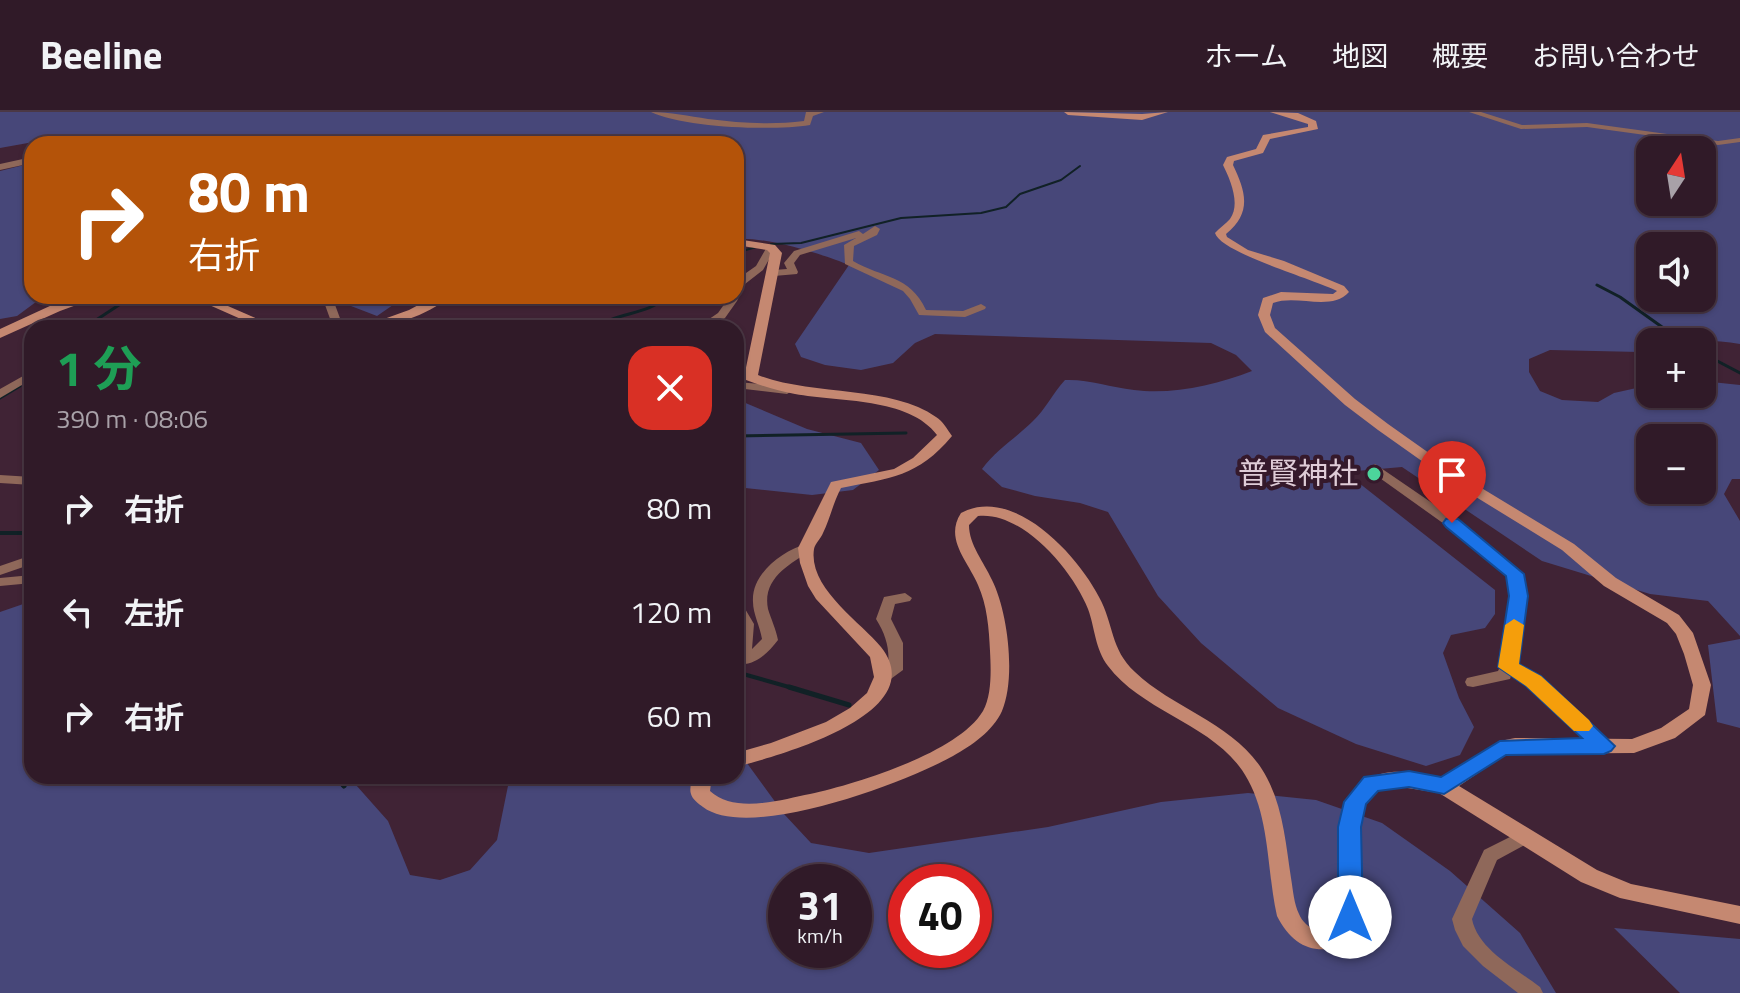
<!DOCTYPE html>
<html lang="ja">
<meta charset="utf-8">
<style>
:root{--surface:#301a28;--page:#382330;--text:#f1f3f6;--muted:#a8a1a8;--line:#4b3845}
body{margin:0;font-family:"Titillium Web","Noto Sans JP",sans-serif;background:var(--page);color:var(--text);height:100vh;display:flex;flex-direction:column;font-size:30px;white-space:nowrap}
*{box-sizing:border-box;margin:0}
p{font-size:26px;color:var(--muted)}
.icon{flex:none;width:44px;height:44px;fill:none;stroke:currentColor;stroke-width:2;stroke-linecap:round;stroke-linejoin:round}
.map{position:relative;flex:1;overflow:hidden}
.sheet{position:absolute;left:24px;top:208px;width:720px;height:464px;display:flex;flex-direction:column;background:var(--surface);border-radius:24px;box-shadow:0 2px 6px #0004,0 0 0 2px var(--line)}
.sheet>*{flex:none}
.hud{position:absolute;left:24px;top:24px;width:720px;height:168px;border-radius:24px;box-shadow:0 2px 6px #0004,0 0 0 2px var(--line);background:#b45309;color:#fff;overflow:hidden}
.needle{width:52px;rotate:12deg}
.buttons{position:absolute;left:1636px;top:24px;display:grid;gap:16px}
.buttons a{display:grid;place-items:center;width:80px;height:80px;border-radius:16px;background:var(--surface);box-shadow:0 2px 6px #0004,0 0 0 2px var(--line);font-size:40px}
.speed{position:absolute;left:768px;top:752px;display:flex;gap:16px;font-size:40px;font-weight:700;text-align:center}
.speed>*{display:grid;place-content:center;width:104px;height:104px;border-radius:50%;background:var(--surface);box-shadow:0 2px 6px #0004,0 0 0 2px var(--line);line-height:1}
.speed small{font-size:20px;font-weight:400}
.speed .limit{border:12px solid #d22;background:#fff;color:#111}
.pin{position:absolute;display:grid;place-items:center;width:68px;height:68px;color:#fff;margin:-82px -34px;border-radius:50% 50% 50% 0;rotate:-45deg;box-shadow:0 0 8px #0007}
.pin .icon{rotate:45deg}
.me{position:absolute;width:88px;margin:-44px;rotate:0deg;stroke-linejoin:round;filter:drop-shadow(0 0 6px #0008)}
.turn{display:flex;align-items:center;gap:28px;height:168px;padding:0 32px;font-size:36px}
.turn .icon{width:104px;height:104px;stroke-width:2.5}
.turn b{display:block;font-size:56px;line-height:68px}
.round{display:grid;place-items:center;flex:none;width:84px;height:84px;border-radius:24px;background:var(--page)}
.headline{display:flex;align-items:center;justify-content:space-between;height:136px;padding:0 32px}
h1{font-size:48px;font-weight:700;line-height:60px;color:#1e9e55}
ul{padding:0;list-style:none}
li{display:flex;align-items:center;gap:24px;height:104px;padding:0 32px}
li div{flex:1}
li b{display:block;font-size:30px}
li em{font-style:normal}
header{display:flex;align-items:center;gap:48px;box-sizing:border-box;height:112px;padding:0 40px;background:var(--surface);border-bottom:2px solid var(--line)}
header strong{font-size:38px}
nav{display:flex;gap:44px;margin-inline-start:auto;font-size:28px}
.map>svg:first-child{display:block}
.green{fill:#474779;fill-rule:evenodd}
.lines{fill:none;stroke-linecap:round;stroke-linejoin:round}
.stream-far3{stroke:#112126;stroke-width:2}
.stream-far2{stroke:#112126;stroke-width:3}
.stream-far1{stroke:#112126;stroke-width:4}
.stream{stroke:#112126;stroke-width:5}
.street{fill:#8f685a;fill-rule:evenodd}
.secondary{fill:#c58871;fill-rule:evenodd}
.route{fill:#1a73e8;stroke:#114b97;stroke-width:2}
.slow{fill:#f59e0b}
.poi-dot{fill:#4cd49b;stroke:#35192b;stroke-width:3}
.labels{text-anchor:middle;stroke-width:8;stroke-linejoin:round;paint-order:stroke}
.poi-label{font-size:30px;fill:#dfccd7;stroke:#35192b;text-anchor:end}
</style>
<header>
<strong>Beeline</strong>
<nav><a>ホーム</a><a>地図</a><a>概要</a><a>お問い合わせ</a></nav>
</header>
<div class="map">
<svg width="1740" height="881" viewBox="0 0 1740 881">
<rect width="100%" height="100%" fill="#402335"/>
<!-- green -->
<path class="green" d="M0,0H1740V232C1710,226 1681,230 1650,230V238L1640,240L1550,238L1529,247V260L1540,279L1562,288L1598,290L1614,281L1650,273V282H1702V269L1740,273V367H1732L1724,382L1740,409V524L1708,489L1650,482L1542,449L1402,355L1345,360L1495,478V502L1485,516L1451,523L1443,541L1459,586L1474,615L1460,643L1426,654L1356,632L1278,596L1201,531L1158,484L1108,400L1080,391L1035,384L1002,375L982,357C997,337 1016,326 1033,309C1045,298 1053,281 1065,268C1089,267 1109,275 1134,278C1172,283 1216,273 1252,259L1236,243L1211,231L935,222L915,231L893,251L861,258L825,253L801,245L795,232L849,153C823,142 763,124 736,127V32H108L117,26L78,22L0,36ZM1650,38H1702V90H1650ZM1650,134H1702V186H1650ZM1650,326H1702V378H1650Z
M32,51V184H40V187L17,204L0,207V59Z
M325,184H406L377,204Z
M736,287L807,317L861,331L879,358L853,378L812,383L736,375Z
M32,489V664H348L388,709L410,763L440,768L470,758L497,728L510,664H736V636L784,702L811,731L869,741L1048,715L1161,690L1248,681L1316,688L1382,711L1450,759L1520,821L1556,881H0V500ZM786,770H854V838H786ZM906,770H974V838H906Z
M1740,527V616L1717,610L1708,533Z
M1614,816L1740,827V881H1680Z"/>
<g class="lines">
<!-- stream-far3 -->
<path class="stream-far3" d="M771,132L801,131L901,106L981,101L1006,95L1020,82L1061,68L1080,54
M736,141L756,135"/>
<!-- stream-far2 -->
<path class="stream-far2" d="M1597,173L1620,185L1683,230
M84,216L125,189
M595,216C617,200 648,203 668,184
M1702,241L1740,261
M0,286L20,274
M736,324L906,321"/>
<!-- stream-far1 -->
<path class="stream-far1" d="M0,421H32
M736,560L796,577"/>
<!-- stream -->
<path class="stream" d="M789,575L849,593
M335,664L344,674"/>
<!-- street -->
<path class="street" d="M651,0C670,0 689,4 708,7C740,11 772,13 804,9L806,0H824L813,4L810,13C773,19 684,16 651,0Z
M1469,0H1481L1522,13L1587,11L1718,29L1740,26V30L1718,33L1587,15L1521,17Z
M32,45V51L0,58V52Z
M875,114L880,117L877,123L854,134L853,149C882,166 910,163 926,198L963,199L981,192L986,195L985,197L965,205L919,203L910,187L903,179L845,152L844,133L856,126L800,143L794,151L798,160L797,162L774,164L769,161L774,158L787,157L784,151L794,139L859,119L863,122Z
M768,133L776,135L763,158L745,172L737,189L725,206L711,216H696L718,201L730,184H736V168L756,154Z
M326,184H336L334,190L341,209L387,206L392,209L387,212L333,215L324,190Z
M115,212L123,214L124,216H110L111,213Z
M32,259V267L0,286V277Z
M736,270L787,274L793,278L787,282L736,276Z
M1375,352L1457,408L1520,459L1525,484L1516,553L1539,565L1610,630L1612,634L1610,638H1598L1527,573L1511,564L1510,567L1473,575L1467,574L1465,570L1467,566L1498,559L1500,555L1511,484L1508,463L1447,414L1370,359L1369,356Z
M0,363L32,365V373L0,371Z
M806,432L811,433L813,436L811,439C789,452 762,467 768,497C771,507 776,517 778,528C768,541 755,554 739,552L736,548L738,512L736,507V488L741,490L754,512L752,537L762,527C760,514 753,502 753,490C751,462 782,439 806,432Z
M32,443V452L0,463V454Z
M32,463V471L0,474V466Z
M905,481L912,486L910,489L895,492L891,507L903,531V558L888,569H876L874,565L888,555C890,537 886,523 876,507L884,485Z
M1524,718L1530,720L1533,725L1530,730L1497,748L1472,807C1478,838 1517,857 1540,875L1543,881H1518L1483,854L1463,834L1455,818L1452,807L1484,738Z"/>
<!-- secondary -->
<path class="secondary" d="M1064,0L1142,2L1168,0L1142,8L1068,3Z
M1270,0L1298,1L1316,9L1318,17L1270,27L1263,41L1234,49L1233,53C1246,80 1252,101 1226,122L1227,125L1248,138L1284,149L1344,174L1349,180C1331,200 1297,182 1273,191L1270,203L1275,216L1355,287L1388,312L1460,363L1574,432L1616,466L1679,503L1693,521L1711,573L1705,603L1675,626L1634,641L1506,642L1459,674L1597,758L1631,772L1740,794V812L1620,786L1581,770L1439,681L1395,674L1378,677L1365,692L1360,715L1361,805L1355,828C1321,846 1294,838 1277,804C1267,760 1270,708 1248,668C1219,613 1144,602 1108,554C1095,537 1095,516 1088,497C1073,459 1023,399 978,404L969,413C969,433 984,450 992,468C1008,500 1016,566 1002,599C993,619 971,634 953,644C907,670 749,730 703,695C699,692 692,687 691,682C689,677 692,669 692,664H712L710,679C735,702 780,688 810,682C856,672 958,641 983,599C992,583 991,557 990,539C989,516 987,493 978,473C968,449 944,427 961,401C1013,373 1077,442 1099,485C1114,512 1110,537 1135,560C1176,599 1240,613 1267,666C1283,696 1286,733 1291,766C1293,778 1294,792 1299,802C1302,810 1309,815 1316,819L1337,817C1347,764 1315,668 1392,660C1407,659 1425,664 1441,666L1500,629L1515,626L1632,627L1661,616L1689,597L1693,573L1684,542L1676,522L1667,511L1604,474L1562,438L1450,369L1378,318L1345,293L1265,220L1258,203L1263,186L1281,180L1333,182L1337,179C1313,167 1221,141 1215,121C1219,116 1226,112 1230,107C1241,92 1230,67 1223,53L1227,45L1256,37L1263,23L1308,15V12Z
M736,127L775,133L782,141L758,263C811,284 891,273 936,305C943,309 947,317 952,324C918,365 890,366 841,376C833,391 830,407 823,421C821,426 815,432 814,437C808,476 861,510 881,535C934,602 777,644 736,655V641L771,631L826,610L850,596L867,581L874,565L870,545L816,487L808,474L800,451L798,436L831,370L894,357L913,346L937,323C909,285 838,290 795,282C778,279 762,274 746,268L744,265L770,141L767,138L736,133Z
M83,184H101L60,199L0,226V217L52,193Z
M189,184H205L278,216H261Z
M435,184H450C427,204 390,216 359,216L409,198Z"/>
</g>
<!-- route -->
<path class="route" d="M1452,406L1458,407L1524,462L1528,484L1519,552L1541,564L1615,634L1611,639L1604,642L1506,643L1444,682L1409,675L1378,679L1366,692L1361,715L1363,805L1359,812L1350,815L1341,812L1338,805V715L1344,690L1364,665L1409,659L1441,665L1500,629L1582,626L1526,574L1498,555L1509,484L1506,464L1446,415L1443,411L1446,407Z"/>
<!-- slow -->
<path class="slow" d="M1514,507L1524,513L1519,552L1541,564L1589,608L1593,614L1589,619H1574L1526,574L1498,555L1505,513Z"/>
<!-- markers -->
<circle class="poi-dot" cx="1374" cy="362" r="8"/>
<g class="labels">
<!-- poi labels -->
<g class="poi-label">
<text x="1358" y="372">普賢神社</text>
</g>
</g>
</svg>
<div class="buttons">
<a><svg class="needle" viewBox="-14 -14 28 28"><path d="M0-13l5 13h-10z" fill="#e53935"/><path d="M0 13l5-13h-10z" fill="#a8a1a8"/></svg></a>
<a><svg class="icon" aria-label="sound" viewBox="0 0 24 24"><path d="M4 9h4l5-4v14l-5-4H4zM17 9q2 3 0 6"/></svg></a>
<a>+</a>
<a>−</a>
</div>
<div class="speed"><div>31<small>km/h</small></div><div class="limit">40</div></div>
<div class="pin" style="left:1452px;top:411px;background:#d93025"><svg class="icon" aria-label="arrive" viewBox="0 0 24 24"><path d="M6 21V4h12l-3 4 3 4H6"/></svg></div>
<svg class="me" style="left:1350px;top:805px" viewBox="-20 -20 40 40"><circle r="19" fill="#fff"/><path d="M0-13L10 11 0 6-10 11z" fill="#1a73e8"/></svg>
<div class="hud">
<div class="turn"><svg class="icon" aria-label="right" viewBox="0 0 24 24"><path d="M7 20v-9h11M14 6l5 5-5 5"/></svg><div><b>80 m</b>右折</div></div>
</div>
<section class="sheet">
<div class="headline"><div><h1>1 分</h1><p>390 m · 08:06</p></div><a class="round" style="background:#d93025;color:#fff"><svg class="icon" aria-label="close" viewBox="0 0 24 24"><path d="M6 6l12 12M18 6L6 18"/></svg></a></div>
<ul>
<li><svg class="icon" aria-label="right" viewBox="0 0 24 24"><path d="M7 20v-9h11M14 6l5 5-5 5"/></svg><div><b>右折</b></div><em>80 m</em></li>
<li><svg class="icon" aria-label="left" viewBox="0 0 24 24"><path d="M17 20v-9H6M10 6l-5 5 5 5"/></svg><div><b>左折</b></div><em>120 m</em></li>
<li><svg class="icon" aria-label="right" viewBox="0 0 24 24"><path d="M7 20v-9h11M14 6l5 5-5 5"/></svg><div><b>右折</b></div><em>60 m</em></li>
</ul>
</section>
</div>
